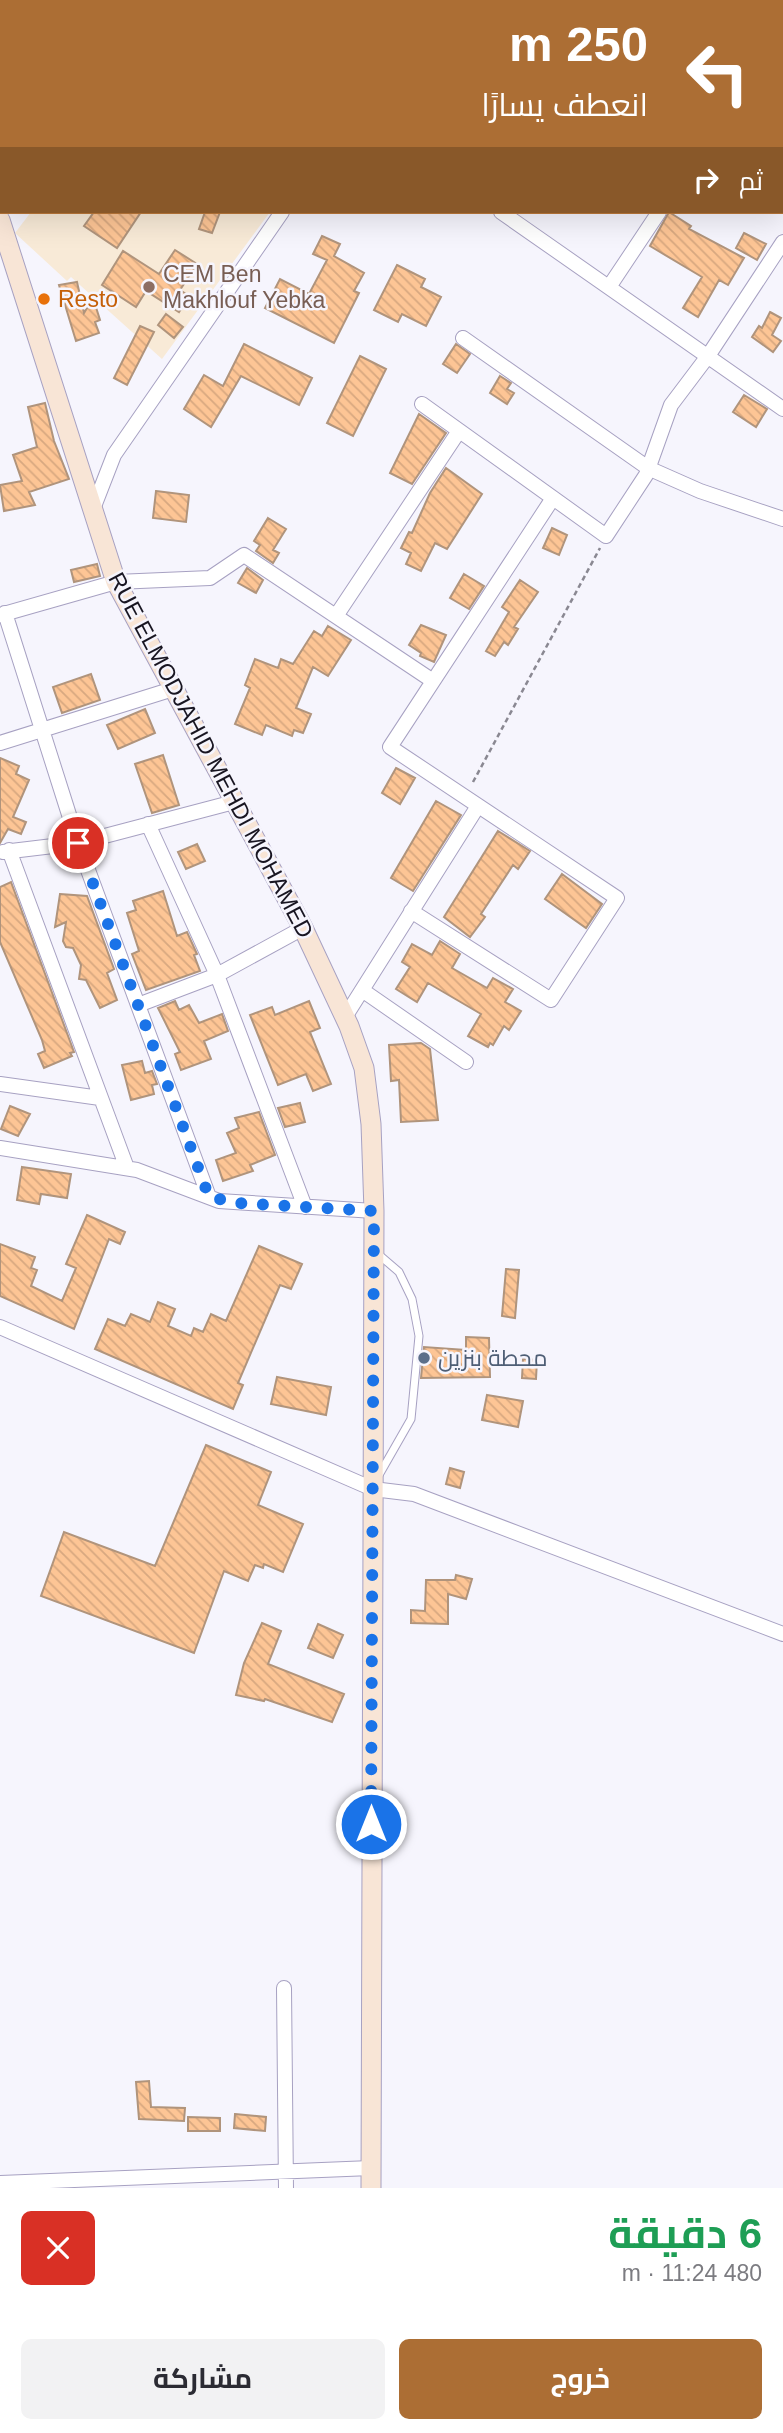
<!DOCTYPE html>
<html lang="ar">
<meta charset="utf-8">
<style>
:root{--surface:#fff;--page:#f2f2f3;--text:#2b2b33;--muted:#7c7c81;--accent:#ac6e34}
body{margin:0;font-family:Arial,Cairo,sans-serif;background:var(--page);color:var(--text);direction:rtl;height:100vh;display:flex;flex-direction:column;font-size:26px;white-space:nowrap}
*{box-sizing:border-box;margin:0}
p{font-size:23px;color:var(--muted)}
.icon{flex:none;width:38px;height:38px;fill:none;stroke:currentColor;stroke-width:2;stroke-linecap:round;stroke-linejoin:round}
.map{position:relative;height:2188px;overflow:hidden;direction:ltr}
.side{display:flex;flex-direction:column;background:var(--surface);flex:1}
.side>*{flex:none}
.hud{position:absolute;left:0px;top:0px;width:784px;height:214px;box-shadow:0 7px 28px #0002;direction:rtl;background:#ac6e34;color:#fff;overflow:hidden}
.pin{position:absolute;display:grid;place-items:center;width:60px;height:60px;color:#fff;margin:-30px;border:4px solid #fff;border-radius:50%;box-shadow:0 2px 7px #0007}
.me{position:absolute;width:77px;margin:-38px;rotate:0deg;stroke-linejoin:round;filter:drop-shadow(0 0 5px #0008)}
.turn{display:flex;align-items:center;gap:24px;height:147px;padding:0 21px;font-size:32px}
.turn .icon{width:91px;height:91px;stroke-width:2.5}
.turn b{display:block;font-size:49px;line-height:60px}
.then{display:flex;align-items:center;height:66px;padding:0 21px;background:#0003;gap:14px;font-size:26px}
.round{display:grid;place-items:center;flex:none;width:74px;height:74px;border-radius:10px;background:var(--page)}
.headline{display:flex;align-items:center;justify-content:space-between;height:119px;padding:0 21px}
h1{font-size:42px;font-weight:700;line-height:52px;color:#1e9e55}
.primary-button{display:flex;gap:14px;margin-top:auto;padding:14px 21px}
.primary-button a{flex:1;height:80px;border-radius:10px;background:var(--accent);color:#fff;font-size:28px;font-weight:700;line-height:80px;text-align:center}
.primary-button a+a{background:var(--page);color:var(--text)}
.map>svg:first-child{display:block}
.education{fill:#f8ead7}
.building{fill:url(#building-back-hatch);stroke:#b0947c;stroke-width:2}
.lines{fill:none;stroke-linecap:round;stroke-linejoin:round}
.lane-casing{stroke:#a7a1c2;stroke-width:9}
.street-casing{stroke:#a7a1c2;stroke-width:16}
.secondary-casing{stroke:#a7a1c2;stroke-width:21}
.path{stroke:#8a8892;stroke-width:2.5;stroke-dasharray:5 3.5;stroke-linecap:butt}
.lane{stroke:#fff;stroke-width:7}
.street{stroke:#fff;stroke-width:14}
.secondary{stroke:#f8e5d6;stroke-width:19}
.route{stroke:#1a73e8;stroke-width:12;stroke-dasharray:0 21.6}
.education-dot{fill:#8d6e63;stroke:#f6f5fd;stroke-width:2.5}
.food-dot{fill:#e8710a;stroke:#f6f5fd;stroke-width:2.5}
.service-dot{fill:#5c6f8a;stroke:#f6f5fd;stroke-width:2.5}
.labels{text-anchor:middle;stroke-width:5;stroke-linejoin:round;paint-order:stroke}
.education-label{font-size:23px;fill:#785e54;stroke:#f6f5fd;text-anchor:start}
.food-label{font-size:23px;fill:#c56008;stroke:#f6f5fd;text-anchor:start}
.street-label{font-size:23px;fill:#181521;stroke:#f6f5fd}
.service-label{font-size:23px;fill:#4e5e75;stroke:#f6f5fd;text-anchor:start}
</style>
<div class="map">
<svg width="783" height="2188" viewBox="0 0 783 2188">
<defs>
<pattern id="building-back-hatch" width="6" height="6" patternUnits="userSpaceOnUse" patternTransform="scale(1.75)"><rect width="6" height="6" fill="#fdc595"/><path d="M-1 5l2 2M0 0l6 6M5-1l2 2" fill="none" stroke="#d8a880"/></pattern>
</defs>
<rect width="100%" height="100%" fill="#f6f5fd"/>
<!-- education -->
<path class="education" d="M31,212H270L162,359L71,277L67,281L15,233Z"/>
<!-- building -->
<path class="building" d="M94,212H141L117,248L84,226Z
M205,212H220L212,233L199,229Z
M669,212L691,226L689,229L744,258L728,285L719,280L698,317L683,308L702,277L650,246Z
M744,233L766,244L757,260L736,248Z
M322,236L340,244L334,256L364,273L354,291L359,293L334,343L265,308L280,279L309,294L327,260L313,254Z
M175,250L197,264L180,290L189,296L179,312L146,291L136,307L102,285L123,251L159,274Z
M397,265L425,279L421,287L441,297L426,326L402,314L398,322L374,310Z
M77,282L84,313L93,298L100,320L95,322L99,333L76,341L59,285Z
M770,312L781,318L772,335L781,341L773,352L752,337L759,326L762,328Z
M166,314L183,327L174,338L158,325Z
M140,326L154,332L127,385L114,378Z
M244,344L312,378L299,405L241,376L211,427L184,409L204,375L223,386Z
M456,344L470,354L457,373L443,364Z
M360,356L386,369L353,436L327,423Z
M500,376L511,383L507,389L514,393L507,404L490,393Z
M744,395L767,409L756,427L733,412Z
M45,403L54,441L69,479L29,492L35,505L4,511L0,485L22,481L13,455L37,447L28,407Z
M419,414L446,433L412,484L390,473Z
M446,468L482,494L447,549L435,543L421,571L406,564L411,553L401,548L409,532L412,533L430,493Z
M156,491L189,495L186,522L153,518Z
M268,518L286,529L273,550L279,553L273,563L256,551L260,545L254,541Z
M552,528L567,535L559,555L543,548Z
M97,564L100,576L74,582L71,570Z
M247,568L263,580L256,593L238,583Z
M464,574L484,586L469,609L450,598Z
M520,580L538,592L514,627L518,629L508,645L504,642L495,656L486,651L509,612L502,607Z
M421,625L446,635L434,662L420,656L421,653L409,645Z
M328,626L351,640L328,676L313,667L296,708L311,714L303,733L294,730L292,736L266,725L262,735L235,724L250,688L245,685L255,659L278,668L281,659L293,664L314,631L322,636Z
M91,674L100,700L62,713L53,687Z
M145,709L155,733L118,749L107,725Z
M163,755L179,805L152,813L135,764Z
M0,758L19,766L16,774L29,780L13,817L26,822L21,834L8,829L0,843Z
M396,768L415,778L400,804L382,793Z
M436,801L461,815L413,891L391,878Z
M498,831L530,851L518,869L513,865L481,914L485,917L470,937L444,917Z
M197,844L205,861L186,869L178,852Z
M562,874L602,904L586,928L545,899Z
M11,882L74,1052L70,1053L72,1056L44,1068L38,1054L45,1051L42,1040L0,942V887Z
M163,891L177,936L187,932L197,954L194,955L200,971L146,990L132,954L139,951L127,913L136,910L133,901Z
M60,894L87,896L114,969L107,973L117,1000L100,1008L86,980L79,979L81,965L73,948L66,947L63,941L66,922L55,927Z
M440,941L460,954L452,968L487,988L493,978L513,989L505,1002L521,1011L509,1030L504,1026L493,1045L490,1043L488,1047L468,1036L481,1014L428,983L417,1002L396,989L410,967L402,962L412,944L432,955Z
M175,1001L179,1010L189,1005L199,1023L222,1014L228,1031L204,1041L211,1059L181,1070L175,1054L180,1052L158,1008Z
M309,1001L320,1028L310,1032L331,1084L313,1091L306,1074L278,1085L250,1015L272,1007L275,1015Z
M421,1043L430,1049L438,1120L401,1122L399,1080L391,1081L389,1045Z
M142,1061L145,1073L152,1071L157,1084L152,1085L154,1094L131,1100L122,1065Z
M300,1103L305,1122L285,1127L278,1108Z
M10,1106L30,1114L18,1136L1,1129Z
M259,1112L275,1155L250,1165L253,1171L223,1181L216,1160L236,1153L227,1133L239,1128L235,1118Z
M22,1167L71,1174L67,1198L41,1194L39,1204L17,1200Z
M87,1215L125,1232L120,1244L109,1239L74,1329L0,1296V1244L35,1257L31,1268L37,1270L31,1286L62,1301L76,1268L66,1264Z
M259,1246L302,1264L291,1289L280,1285L238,1383L243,1385L233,1409L95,1349L108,1319L125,1326L131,1314L150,1322L158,1302L175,1309L168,1326L191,1336L194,1328L203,1332L211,1314L226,1321Z
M506,1269L519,1270L515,1318L502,1316Z
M466,1337L489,1338L490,1377L421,1378L424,1347L466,1350Z
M523,1359L537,1360L536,1379L522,1378Z
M277,1377L331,1387L326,1415L271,1404Z
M487,1395L523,1401L518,1427L482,1420Z
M206,1445L271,1472L258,1505L303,1524L283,1572L264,1564L263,1568L255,1565L248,1581L224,1571L194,1653L41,1596L64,1532L155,1566Z
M450,1468L464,1472L460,1488L446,1484Z
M456,1575L472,1579L466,1599L448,1594V1624L411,1623V1610L425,1611L426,1580H455Z
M262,1623L281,1631L268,1664L344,1694L332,1722L265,1699L264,1701L236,1695L244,1663Z
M318,1624L343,1635L333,1658L308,1648Z
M149,2081L151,2107L185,2108L184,2121L139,2119L136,2082Z
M235,2114L266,2117L265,2131L234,2128Z
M188,2117L220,2118V2131H188Z"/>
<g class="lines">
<!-- lane casing -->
<g class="lane-casing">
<path id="lane" d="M378,1254L399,1272L412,1299L419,1336L411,1419L379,1475"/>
</g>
<!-- street casing -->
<g class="street-casing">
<path id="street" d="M364,0V2
M661,0L663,2
M516,2L517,0
M782,25L783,24
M782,86H783
M501,212L783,409
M609,287L659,212
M463,338L648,468L700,491L783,519
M422,404L606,536L646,475L671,405L708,356L783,242
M93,509L114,455L282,212
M5,613L78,843L209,1197
M0,615L116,582L210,578L244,555L433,681
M336,616L459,431
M0,743L173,689
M148,824L217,975L305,1207
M9,850L127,1168
M3,852L78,843L234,802
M411,911L551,1000L617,898L390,747L553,498
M362,990L466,1062
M138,1005L217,975L303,928
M345,1017L478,806
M0,1084L100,1098
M0,1148L137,1170L219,1201L374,1211
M0,1327L373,1489L414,1494L783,1634
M284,1988L286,2188
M0,2183L371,2168"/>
</g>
<!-- secondary casing -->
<g class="secondary-casing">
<path id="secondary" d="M0,220L116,582L303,928L349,1026L364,1068L371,1124L374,1211L371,2188"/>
</g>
<!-- path -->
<path class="path" d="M473,782L600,548"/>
<!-- lane -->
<use href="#lane" class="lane"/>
<!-- street -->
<use href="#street" class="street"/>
<!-- secondary -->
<use href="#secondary" class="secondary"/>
</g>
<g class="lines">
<!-- route -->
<path class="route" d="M78,843L209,1197L238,1203L374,1211L371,1824"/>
</g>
<!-- markers -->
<circle class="education-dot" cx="149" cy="287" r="7"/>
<circle class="food-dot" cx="44" cy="299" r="7"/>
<circle class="service-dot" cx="424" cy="1358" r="7"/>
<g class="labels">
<!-- education labels -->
<g class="education-label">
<text x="163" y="282">CEM Ben<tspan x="163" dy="26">Makhlouf Yebka</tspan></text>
</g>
<!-- food labels -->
<g class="food-label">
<text x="58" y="307">Resto</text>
</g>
<!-- street labels -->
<g class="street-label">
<text transform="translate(211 755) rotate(62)" y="8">RUE ELMODJAHID MEHDI MOHAMED</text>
</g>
<!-- service labels -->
<g class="service-label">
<text x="438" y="1366">محطة بنزين</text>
</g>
</g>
</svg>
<div class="pin" style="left:78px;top:843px;background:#d93025"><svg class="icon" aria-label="arrive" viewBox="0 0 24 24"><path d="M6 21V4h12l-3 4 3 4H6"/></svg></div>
<svg class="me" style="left:371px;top:1824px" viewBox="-20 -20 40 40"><circle r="17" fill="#1a73e8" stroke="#fff" stroke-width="3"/><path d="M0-11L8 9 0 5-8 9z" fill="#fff"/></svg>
<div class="hud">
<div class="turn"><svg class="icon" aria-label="left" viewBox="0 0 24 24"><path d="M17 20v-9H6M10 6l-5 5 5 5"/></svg><div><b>250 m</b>انعطف يسارًا</div></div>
<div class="then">ثم<svg class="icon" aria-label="right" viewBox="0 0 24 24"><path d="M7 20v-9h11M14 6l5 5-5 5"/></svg></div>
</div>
</div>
<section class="side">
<div class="headline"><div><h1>6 دقيقة</h1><p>480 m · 11:24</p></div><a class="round" style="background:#d93025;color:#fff"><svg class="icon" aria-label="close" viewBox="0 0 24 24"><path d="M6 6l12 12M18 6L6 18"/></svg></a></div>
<div class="primary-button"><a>خروج</a><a>مشاركة</a></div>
</section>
